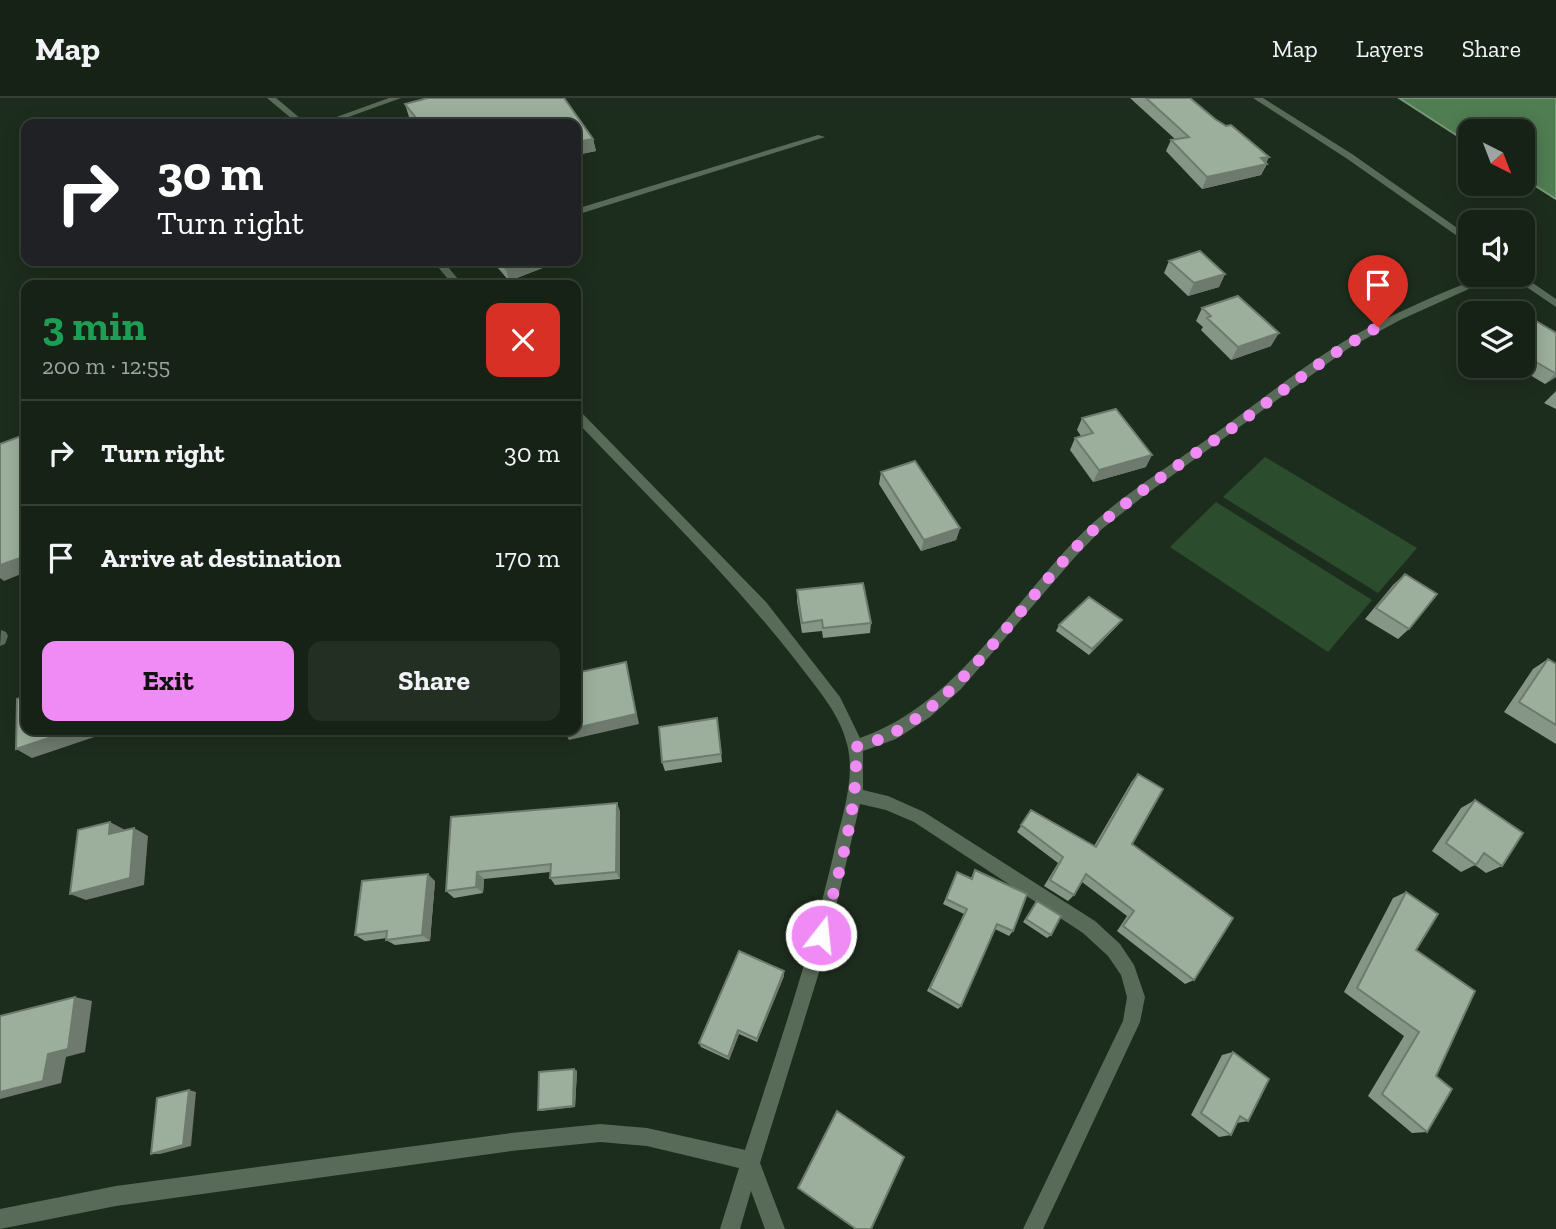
<!DOCTYPE html>
<meta charset="utf-8">
<style>
:root{--surface:#162216;--page:#232f23;--text:#f1f3f6;--muted:#9ea4a1;--line:#353f35;--accent:#f08bf6}
body{margin:0;font-family:"Zilla Slab",serif;background:var(--page);color:var(--text);height:100vh;display:flex;flex-direction:column;font-size:26px;white-space:nowrap}
*{box-sizing:border-box;margin:0}
p{font-size:23px;color:var(--muted)}
.icon{flex:none;width:38px;height:38px;fill:none;stroke:currentColor;stroke-width:2;stroke-linecap:round;stroke-linejoin:round}
.map{position:relative;flex:1;overflow:hidden}
.details{position:absolute;left:21px;top:182px;width:560px;height:455px;display:flex;flex-direction:column;background:var(--surface);border-radius:14px;box-shadow:0 4px 18px #0003,0 0 0 2px var(--line)}
.details>*{flex:none}
.top-card{position:absolute;left:21px;top:21px;width:560px;height:147px;border-radius:14px;box-shadow:0 4px 18px #0003,0 0 0 2px var(--line);background:#202124;color:#fff;overflow:hidden}
.needle{width:46px;rotate:138deg}
.fabs{position:absolute;left:1458px;top:21px;display:grid;gap:14px}
.fabs a{display:grid;place-items:center;width:77px;height:77px;border-radius:14px;background:var(--surface);box-shadow:0 4px 18px #0003,0 0 0 2px var(--line);font-size:35px}
.pin{position:absolute;display:grid;place-items:center;width:60px;height:60px;color:#fff;margin:-72px -30px;border-radius:50% 50% 50% 0;rotate:-45deg;box-shadow:0 0 7px #0007}
.pin .icon{rotate:45deg}
.me{position:absolute;width:77px;margin:-38px;rotate:16deg;stroke-linejoin:round;filter:drop-shadow(0 0 5px #0008)}
.turn{display:flex;align-items:center;gap:24px;height:147px;padding:0 21px;font-size:32px}
.turn .icon{width:91px;height:91px;stroke-width:2.5}
.turn b{display:block;font-size:49px;line-height:60px}
.round{display:grid;place-items:center;flex:none;width:74px;height:74px;border-radius:14px;background:var(--page)}
.summary{display:flex;align-items:center;justify-content:space-between;height:119px;padding:0 21px}
h1{font-size:42px;font-weight:700;line-height:52px;color:#1e9e55}
.cta{display:flex;gap:14px;margin-top:auto;padding:14px 21px}
.cta a{flex:1;height:80px;border-radius:14px;background:var(--accent);color:#111;font-size:28px;font-weight:700;line-height:80px;text-align:center}
.cta a+a{background:var(--page);color:var(--text)}
ul{padding:0;list-style:none}
li{display:flex;align-items:center;gap:21px;height:105px;padding:0 21px;border-top:2px solid var(--line)}
li div{flex:1}
li b{display:block;font-size:26px}
li em{font-style:normal}
header{display:flex;align-items:center;gap:42px;box-sizing:border-box;height:98px;padding:0 35px;background:var(--surface);border-bottom:2px solid var(--line)}
header strong{font-size:33px}
nav{display:flex;gap:38px;margin-inline-start:auto;font-size:24px}
.map>svg:first-child{display:block}
.green{fill:#2c4d2d}
.water{fill:#507d52;stroke:#769877;stroke-width:2}
.lines{fill:none;stroke-linecap:round;stroke-linejoin:round}
.lane{fill:#586b58;fill-rule:evenodd}
.street{fill:#586b58;fill-rule:evenodd}
.wall{fill:#869686}
.shaded-wall{fill:#6d7a6d}
.building{fill:#9caf9c;stroke:#6d7a6d;stroke-width:2}
.route{stroke:#f08bf6;stroke-width:12;stroke-dasharray:0 21.6}
</style>
<header>
<strong>Map</strong>
<nav><a>Map</a><a>Layers</a><a>Share</a></nav>
</header>
<div class="map">
<svg width="1556" height="1131" viewBox="0 0 1556 1131">
<rect width="100%" height="100%" fill="#1d2d1d"/>
<!-- green -->
<path class="green" d="M1265,359L1417,450L1378,495L1223,399Z
M1216,404L1372,502L1328,554L1170,449Z"/>
<!-- water -->
<path class="water" d="M1399,0H1556V101L1523,80L1522,33H1470V46Z"/>
<g class="lines">
<!-- lane -->
<path class="lane" d="M389,0H401L329,26H317Z
M818,37L825,39L576,117V111Z"/>
<!-- street -->
<path class="street" d="M267,0H276L307,26H298Z
M1253,0H1263L1352,56L1470,139V147L1346,60Z
M433,163H443L463,187H453Z
M1486,177H1500L1400,222L1349,250L1145,397L1102,431L1075,459L961,591L930,619L896,641L863,653V692L888,698L924,714L1095,823L1120,846L1134,867L1145,899L1140,924L1043,1131H1023L1123,923L1127,899L1121,877L1108,858L1083,835L914,724L886,712L860,706L825,855L760,1065L785,1131H765L751,1093L740,1131H720L739,1070L647,1048L600,1044L511,1053L116,1108L0,1131V1111L116,1088L511,1035L600,1026L647,1030L745,1052C777,953 811,855 834,754C841,720 855,684 848,650C841,616 817,591 797,564C730,478 651,402 576,323V312L580,313L766,504L840,599L860,640C964,603 1016,495 1094,424C1130,392 1171,367 1209,340C1254,308 1296,273 1343,244C1388,217 1437,197 1486,177Z
M1509,177H1521L1556,201V209Z
M1,532L6,534L8,538L5,546L0,548Z"/>
</g>
<!-- wall -->
<path class="wall" d="M428,0H564L593,41L596,53L576,57V26H415L409,19L405,6Z
M1130,0H1190L1267,66L1261,77L1202,91L1166,53L1171,42L1175,41Z
M492,163H557L558,164L509,183Z
M1169,163L1225,176L1219,189L1188,198L1164,175Z
M1202,210L1271,248L1231,262L1201,232L1203,229L1196,223Z
M1522,225L1556,235V279L1545,286L1515,268H1522Z
M1556,293V311L1544,305Z
M1082,320L1146,369L1093,384L1070,352L1075,340L1081,338L1077,332Z
M881,374L960,430L956,442L921,453L879,386Z
M1405,476L1409,531L1398,541L1365,521L1393,487Z
M797,492L871,525L870,535L823,540L822,533L802,535L797,503Z
M1059,527H1118L1089,557L1056,533Z
M1548,561L1556,566V646L1504,614L1533,571Z
M717,620L722,664L665,673L662,664Z
M1138,676L1132,746L1194,882L1185,886L1117,833L1127,818L1082,784L1074,797L1068,803L1044,788L1058,765L1017,734L1031,712L1094,748L1132,683Z
M1475,702L1502,768L1486,775L1475,767L1461,774L1432,753L1461,710Z
M620,713V781L555,787L550,780V774L484,781L483,795L454,800L446,793L451,719Z
M975,772L1013,833L1009,838L995,831L961,908L958,911L927,893L964,816L943,806L957,774L971,780Z
M435,783L430,843L395,847L386,842L387,840L365,843L355,837Z
M1406,794L1436,978L1427,1034L1412,1035L1368,998L1404,938L1344,894L1393,800Z
M1037,803L1051,837L1047,840L1023,824Z
M784,873V878L757,944L739,936L729,962L701,949L699,945Z
M1233,954L1248,1023L1237,1025L1231,1037L1219,1039L1191,1017L1222,957Z
M574,971L577,973L575,1009L541,1013L538,1012Z"/>
<!-- shaded-wall -->
<path class="shaded-wall" d="M593,41L596,53L576,57V44Z
M1269,59L1261,77L1202,91L1207,79L1261,60Z
M526,163H557L558,164L509,183L506,171Z
M1225,176L1219,189L1188,198L1194,185Z
M1279,235L1271,248L1231,262L1238,249Z
M1556,275V279L1545,286Z
M21,338L26,344V357Z
M1152,357L1146,369L1093,384L1099,372Z
M26,368V396L21,370Z
M960,430L956,442L921,453L924,442Z
M26,458V474L4,483L0,480V467Z
M1122,522L1118,527L1089,557L1092,551Z
M626,564L639,626L569,642L564,633L576,632Z
M73,632H115L32,660L16,651Z
M617,705L620,713V781L616,774Z
M110,724L125,732L109,736Z
M134,730L148,738L144,787L86,802L70,796Z
M477,774L484,781L483,795L476,789Z
M428,776L435,783L430,843L422,837Z
M784,873V878L757,944V941Z
M75,899L92,903L85,954L66,959L61,985L0,1001V994Z
M738,932L739,936L729,962L728,959Z
M574,971L577,973L575,1009L573,1008Z
M189,992L196,994L191,1048L160,1056H151Z"/>
<!-- building -->
<path class="building" d="M428,0H564L593,41L576,44V26H421L405,6Z
M1146,0H1190L1215,21L1226,28L1231,27L1269,59L1261,60L1267,66L1207,79L1171,42L1189,39Z
M1200,153L1225,176L1194,185L1169,163Z
M499,163H526L506,171Z
M1238,198L1279,235L1238,249L1207,220L1211,218L1202,210Z
M1531,220L1556,235V275H1555L1522,256V225Z
M1116,311L1152,357L1099,372L1075,340L1093,335L1082,320Z
M21,338L26,357V368L21,370L26,396V458L0,467V346Z
M915,363L960,430L924,442L881,374Z
M1405,476L1437,496L1409,531L1376,510Z
M863,485L871,525L823,530L822,522L802,525L797,492Z
M1089,499L1122,522L1092,551L1059,527Z
M1548,561L1556,566V627L1519,604Z
M626,564L636,616L576,630V575Z
M26,598V632H73L16,651L17,601Z
M717,620L721,656L662,664L659,629Z
M1138,676L1163,691L1132,746L1233,820L1194,882L1123,828L1134,813L1086,776L1074,797L1050,782L1063,759L1021,727L1031,712L1096,749Z
M1475,702L1523,735L1502,768L1484,755L1476,767L1446,745Z
M617,705L616,774L550,780L551,766L477,774L476,789L446,793L451,719Z
M110,724L109,736L134,730L130,780L70,796L78,732Z
M975,772L1027,796L1013,833L997,826L961,908L930,890L967,811L946,801L957,774L972,781Z
M428,776L422,837L386,842L387,833L355,837L362,783Z
M1406,794L1438,816L1416,852L1475,893L1436,978L1452,991L1427,1034L1382,996L1419,934L1357,890Z
M1037,803L1061,818L1051,837L1026,821Z
M739,853L784,873L757,941L738,932L728,959L699,945Z
M75,899L68,951L48,956L43,983L0,994V918Z
M1233,954L1269,981L1248,1023L1240,1018L1231,1037L1201,1015Z
M574,971L573,1008L538,1012L539,974Z
M189,992L183,1047L151,1056L157,1000Z
M837,1013L904,1059L871,1131H856L798,1090Z"/>
<g class="lines">
<!-- route -->
<path class="route" d="M821,837C837,787 861,699 855,649C952,629 1026,491 1098,428C1141,391 1189,360 1235,328C1282,294 1328,256 1378,229"/>
</g>
</svg>
<div class="fabs">
<a><svg class="needle" viewBox="-14 -14 28 28"><path d="M0-13l5 13h-10z" fill="#e53935"/><path d="M0 13l5-13h-10z" fill="#9ea4a1"/></svg></a>
<a><svg class="icon" aria-label="sound" viewBox="0 0 24 24"><path d="M4 9h4l5-4v14l-5-4H4zM17 9q2 3 0 6"/></svg></a>
<a><svg class="icon" aria-label="layers" viewBox="0 0 24 24"><path d="M12 4l9 5-9 5-9-5zM3 14l9 5 9-5"/></svg></a>
</div>
<div class="pin" style="left:1378px;top:229px;background:#d93025"><svg class="icon" aria-label="arrive" viewBox="0 0 24 24"><path d="M6 21V4h12l-3 4 3 4H6"/></svg></div>
<svg class="me" style="left:821px;top:837px" viewBox="-20 -20 40 40"><circle r="17" fill="#f08bf6" stroke="#fff" stroke-width="3"/><path d="M0-11L8 9 0 5-8 9z" fill="#fff"/></svg>
<div class="top-card">
<div class="turn"><svg class="icon" aria-label="right" viewBox="0 0 24 24"><path d="M7 20v-9h11M14 6l5 5-5 5"/></svg><div><b>30 m</b>Turn right</div></div>
</div>
<section class="details">
<div class="summary"><div><h1>3 min</h1><p>200 m · 12:55</p></div><a class="round" style="background:#d93025;color:#fff"><svg class="icon" aria-label="close" viewBox="0 0 24 24"><path d="M6 6l12 12M18 6L6 18"/></svg></a></div>
<ul>
<li><svg class="icon" aria-label="right" viewBox="0 0 24 24"><path d="M7 20v-9h11M14 6l5 5-5 5"/></svg><div><b>Turn right</b></div><em>30 m</em></li>
<li><svg class="icon" aria-label="arrive" viewBox="0 0 24 24"><path d="M6 21V4h12l-3 4 3 4H6"/></svg><div><b>Arrive at destination</b></div><em>170 m</em></li>
</ul>
<div class="cta"><a>Exit</a><a>Share</a></div>
</section>
</div>
